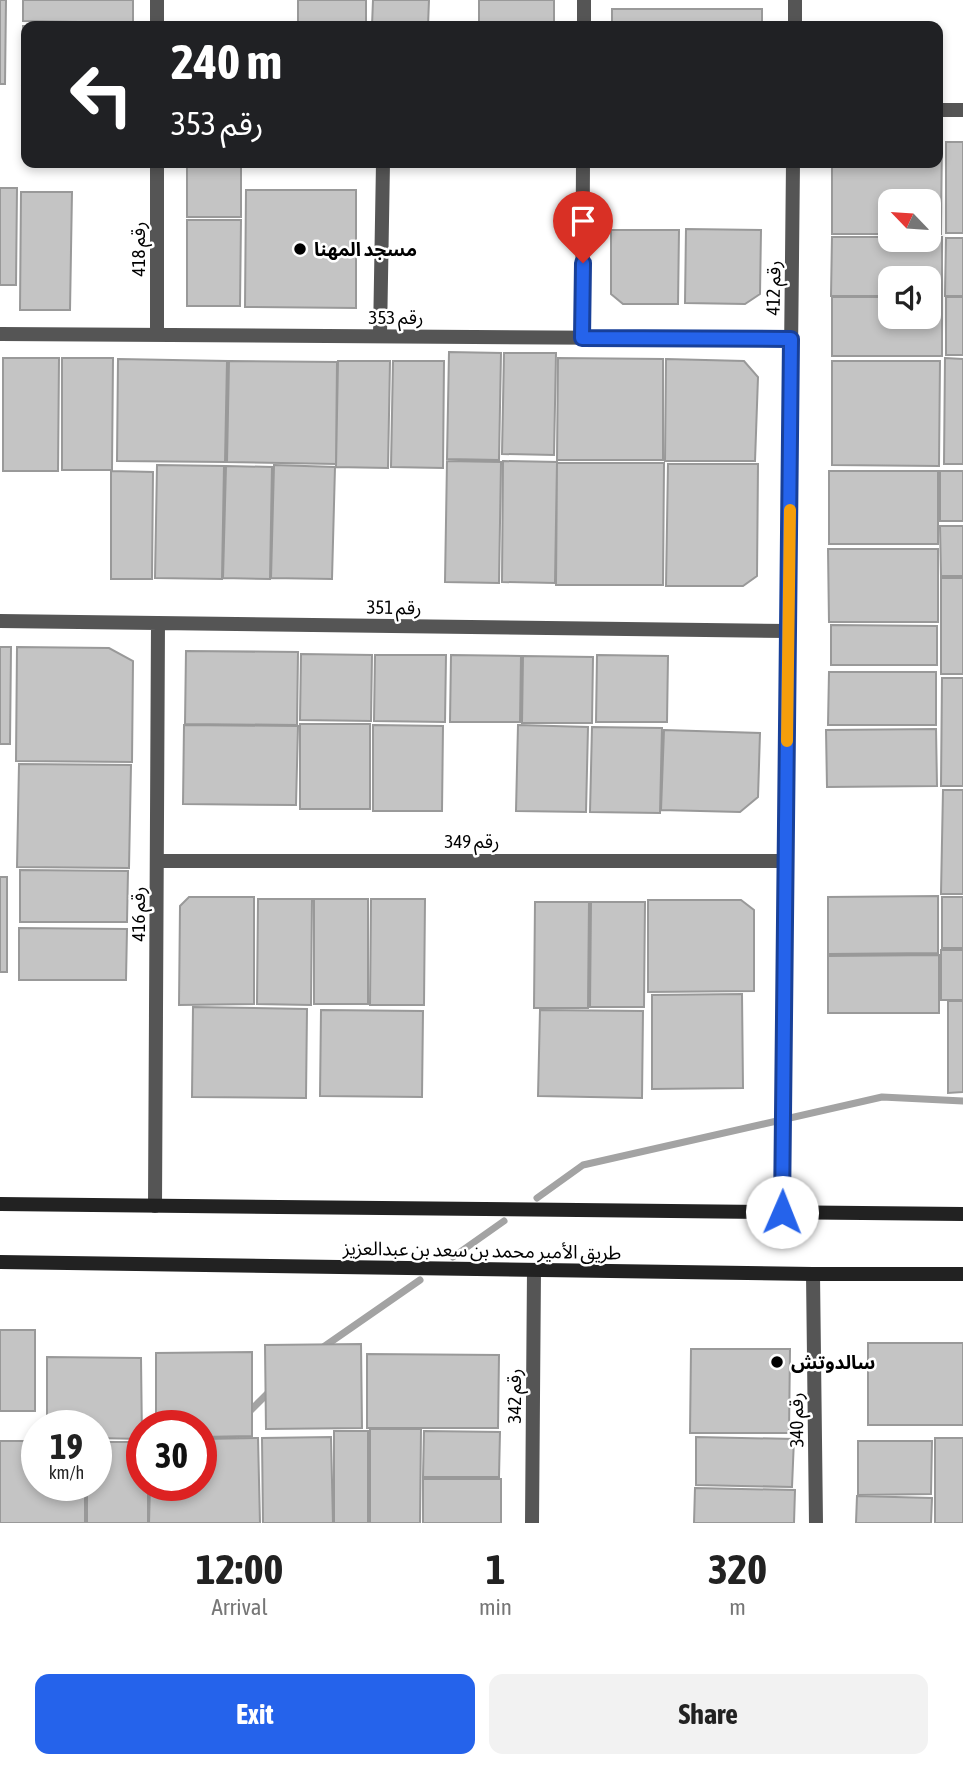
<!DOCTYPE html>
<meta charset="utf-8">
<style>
:root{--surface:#fff;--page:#f2f2f2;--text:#222;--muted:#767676;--accent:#2563eb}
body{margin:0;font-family:"Asap Condensed","Noto Sans Arabic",sans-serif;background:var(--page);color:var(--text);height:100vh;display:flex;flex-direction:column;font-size:26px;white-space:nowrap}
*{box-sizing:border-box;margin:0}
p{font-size:23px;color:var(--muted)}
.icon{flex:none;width:38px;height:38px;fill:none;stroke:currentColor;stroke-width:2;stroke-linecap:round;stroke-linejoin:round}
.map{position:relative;height:1523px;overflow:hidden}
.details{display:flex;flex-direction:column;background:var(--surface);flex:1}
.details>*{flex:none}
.banner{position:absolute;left:21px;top:21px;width:922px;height:147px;border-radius:14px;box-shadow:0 4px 10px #0003;background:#202124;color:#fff;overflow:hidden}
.needle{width:46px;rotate:295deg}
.buttons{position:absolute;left:878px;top:189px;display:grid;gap:14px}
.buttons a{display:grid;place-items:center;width:63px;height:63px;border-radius:14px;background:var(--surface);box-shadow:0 4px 10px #0003;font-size:35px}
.speed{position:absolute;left:21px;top:1410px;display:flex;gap:14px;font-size:35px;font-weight:700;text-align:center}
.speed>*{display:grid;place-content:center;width:91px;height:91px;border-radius:50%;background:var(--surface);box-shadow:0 4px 10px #0003;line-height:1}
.speed small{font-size:18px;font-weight:400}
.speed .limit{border:10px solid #d22;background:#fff;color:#111}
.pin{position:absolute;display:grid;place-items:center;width:60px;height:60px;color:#fff;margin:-72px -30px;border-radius:50% 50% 50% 0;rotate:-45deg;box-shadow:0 0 7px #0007}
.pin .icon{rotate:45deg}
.me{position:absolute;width:77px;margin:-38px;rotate:1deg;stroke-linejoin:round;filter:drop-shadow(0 0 5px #0008)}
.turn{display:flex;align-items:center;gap:24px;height:147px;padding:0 35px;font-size:32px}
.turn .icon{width:91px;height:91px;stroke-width:2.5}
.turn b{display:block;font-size:49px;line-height:60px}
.eta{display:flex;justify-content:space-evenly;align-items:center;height:119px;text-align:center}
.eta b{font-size:42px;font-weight:700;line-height:49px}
.button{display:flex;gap:14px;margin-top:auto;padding:14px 35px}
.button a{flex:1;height:80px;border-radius:14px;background:var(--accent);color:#fff;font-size:28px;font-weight:700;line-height:80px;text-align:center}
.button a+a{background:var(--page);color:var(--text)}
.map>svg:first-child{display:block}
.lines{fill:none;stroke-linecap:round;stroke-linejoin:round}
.stream{stroke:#a3a3a3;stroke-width:7}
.building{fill:#c4c4c4;stroke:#999;stroke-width:2}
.street{stroke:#555;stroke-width:14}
.secondary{stroke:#222;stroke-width:14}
.route-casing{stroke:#184099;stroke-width:18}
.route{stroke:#2563eb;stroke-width:12}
.slow{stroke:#f59e0b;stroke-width:12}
.poi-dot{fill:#000;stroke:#fff;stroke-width:2.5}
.labels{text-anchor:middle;stroke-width:5;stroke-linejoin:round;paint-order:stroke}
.street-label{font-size:19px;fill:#000;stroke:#fff}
.poi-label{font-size:19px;font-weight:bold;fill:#000;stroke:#fff;text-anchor:start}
</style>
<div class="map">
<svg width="963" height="1523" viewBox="0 0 963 1523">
<rect width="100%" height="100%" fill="#fff"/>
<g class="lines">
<!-- stream -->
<path class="stream" d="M537,1198L583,1165L882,1097L963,1101
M453,1257L504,1221
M322,1348L420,1280
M246,1415L272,1389"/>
</g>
<!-- building -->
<path class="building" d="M0,0H6L5,84H0Z
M23,0H133V23L23,21Z
M298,0H366V26H298Z
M373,0H429L428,26H372Z
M479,0H554V26H479Z
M612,9H762V26H612Z
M23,26H81H26V85H22Z
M938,138H942L941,234H929V201H891V234H832V163H938Z
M946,142H963V233H946Z
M187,163H241V217H187Z
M0,188H17L16,285H0Z
M246,190H356V308L245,307Z
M21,192H72L70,310H20Z
M187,220H241L240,306H187Z
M686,229L761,230L760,294L745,304L685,303Z
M611,230H679L678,304H623L611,294Z
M832,237H891V240H929V237H942V296H929V278H891V296H831Z
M946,238H963V296H945Z
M832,297H891V317H929V297H942V356H832Z
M946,297H963V355H946Z
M449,352L501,353L499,460L447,459Z
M504,353H556L554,455L502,454Z
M3,358H59L58,471H3Z
M62,358H113L112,470H62Z
M558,358L663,359V460H557Z
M945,358L963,359V464H944Z
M118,359L227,361L225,462L117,461Z
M666,359L744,361L758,377L755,461H665Z
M229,361L337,362L336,464L227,462Z
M338,361H390L388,468L336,467Z
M393,361H444L443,468L391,467Z
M832,361H940L939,466L832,465Z
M447,461L501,462L499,583L445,582Z
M503,461L557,462L555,583L502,582Z
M557,463H664L663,585H556Z
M668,464H758L757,576L743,586H666Z
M157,465L224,466L222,579L155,578Z
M274,465L335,467L332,579L271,578Z
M226,466L272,467L270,579L223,578Z
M111,471L153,472L152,579H111Z
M829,471H938V544H829Z
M940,471H963V521H940Z
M940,526H963V576H941Z
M828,549H938V622H829Z
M941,578H963V674H941Z
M831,625L937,626V665H831Z
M0,647H11L10,744H0Z
M17,647L109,648L133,661L132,762L16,761Z
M186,651L298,652L297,725L185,724Z
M301,654L372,655L371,721L300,720Z
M375,655H446L445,722L374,721Z
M451,655L521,656L520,722H450Z
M597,655L668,656L667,722H596Z
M523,656L593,657L592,723H522Z
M829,672H936V725H828Z
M942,678H963V786H941Z
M300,724H370V809H300Z
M184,725L298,726L296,805L183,804Z
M373,725L443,726L442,811H373Z
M518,725L588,727L586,812L516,811Z
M592,727L662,728L660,813L590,812Z
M936,729L937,786L827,787L826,730Z
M664,730L760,733L758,797L740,812L661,810Z
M19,764L131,765L129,868L17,867Z
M943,790H963V894H941Z
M20,870L128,871L127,922H20Z
M0,877H7V972H0Z
M938,896V953L828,954V897Z
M189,897H254V1004L179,1005L180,906Z
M942,897H963V948H942Z
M258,899H312L311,1005L257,1004Z
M314,899H368V1004H314Z
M371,899H425L424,1005H370Z
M648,900H741L754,910V991L648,992Z
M535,902H589L588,1008H534Z
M591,902H645L644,1007H590Z
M19,928L127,929L126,980H19Z
M941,950H963V1000H941Z
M939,955V1013H828V956Z
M742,994L743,1088L652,1089V995Z
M948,1001H963V1092L948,1093Z
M193,1007L307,1009L306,1098L192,1097Z
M321,1010L423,1011L422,1097L320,1096Z
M540,1010L643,1011L642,1098L538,1096Z
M0,1330H35V1411H0Z
M868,1343H963V1425H868Z
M361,1344L362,1428L266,1429L265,1345Z
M691,1349H790L789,1433H690Z
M252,1352V1436L201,1437V1426H156V1353Z
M367,1354L499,1355L498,1428H367Z
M47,1357L141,1358L142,1439L96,1438V1426H47Z
M370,1429H421L420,1523H370Z
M334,1431H368V1523H334Z
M424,1431L500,1432L499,1477H423Z
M331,1437L333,1523H263L262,1438Z
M696,1437L794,1439L792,1487L696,1485Z
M258,1438L260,1523H149L150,1486H201V1439Z
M935,1438H963V1523H935Z
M0,1441H37V1486H85V1523H0Z
M858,1441H932L931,1494L858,1495Z
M96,1442H142V1486H148V1523H87V1486H96Z
M423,1479H501V1523H423Z
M695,1488L795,1490L794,1523H694Z
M857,1496L932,1498L931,1523H856Z"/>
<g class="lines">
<!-- street -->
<path class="street" d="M157,0V26
M584,26V0
M795,26V0
M938,110H963
M157,163V335
M0,334L791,339
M380,336L383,163
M582,338L583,163
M0,621L788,631
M157,861H786
M155,1206L158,623
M782,1212L793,163
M813,1274L816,1523
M532,1523L534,1270"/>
<!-- secondary -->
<path class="secondary" d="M0,1204L963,1214
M0,1262L813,1274H963"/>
</g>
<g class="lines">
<!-- route casing -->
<g class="route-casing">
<path id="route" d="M583,263L582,338L791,339L782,1212"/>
</g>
<!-- route -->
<use href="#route" class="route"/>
<!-- slow -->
<path class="slow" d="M787,741L790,510"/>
</g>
<!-- markers -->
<g class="poi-dot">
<circle cx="300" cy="249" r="7"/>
<circle cx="777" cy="1362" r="7"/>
</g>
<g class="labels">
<!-- street labels -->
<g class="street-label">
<text transform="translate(138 249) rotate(-90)" y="7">رقم 418</text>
<text transform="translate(773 288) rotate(-89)" y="7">رقم 412</text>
<text x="396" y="324">رقم 353</text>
<text transform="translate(394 607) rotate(1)" y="7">رقم 351</text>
<text x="472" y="848">رقم 349</text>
<text transform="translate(138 914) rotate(-90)" y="7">رقم 416</text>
<text transform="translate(482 1250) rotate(1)" y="7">طريق الأمير محمد بن سعد بن عبدالعزيز</text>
<text transform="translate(514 1396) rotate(-90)" y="7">رقم 342</text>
<text transform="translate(796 1420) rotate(-91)" y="7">رقم 340</text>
</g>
<!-- poi labels -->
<g class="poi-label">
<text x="314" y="256">مسجد المهنا</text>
<text x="791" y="1369">سالدوتش</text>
</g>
</g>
</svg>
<div class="buttons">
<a><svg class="needle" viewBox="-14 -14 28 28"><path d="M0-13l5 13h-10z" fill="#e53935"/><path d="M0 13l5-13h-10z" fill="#767676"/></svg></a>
<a><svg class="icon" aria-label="sound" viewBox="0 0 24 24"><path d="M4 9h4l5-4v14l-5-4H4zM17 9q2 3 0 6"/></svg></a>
</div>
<div class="speed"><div>19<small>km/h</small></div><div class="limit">30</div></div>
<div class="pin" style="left:583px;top:263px;background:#d93025"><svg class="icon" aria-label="arrive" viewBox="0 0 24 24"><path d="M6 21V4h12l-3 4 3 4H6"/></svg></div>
<svg class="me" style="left:782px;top:1212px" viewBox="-20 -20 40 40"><circle r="19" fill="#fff"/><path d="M0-13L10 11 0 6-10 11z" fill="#2563eb"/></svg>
<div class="banner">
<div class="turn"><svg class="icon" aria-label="left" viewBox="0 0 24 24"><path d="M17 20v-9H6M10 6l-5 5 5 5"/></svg><div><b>240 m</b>رقم 353</div></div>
</div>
</div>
<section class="details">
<div class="eta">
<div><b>12:00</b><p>Arrival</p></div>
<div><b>1</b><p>min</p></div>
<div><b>320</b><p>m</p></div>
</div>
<div class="button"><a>Exit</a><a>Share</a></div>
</section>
